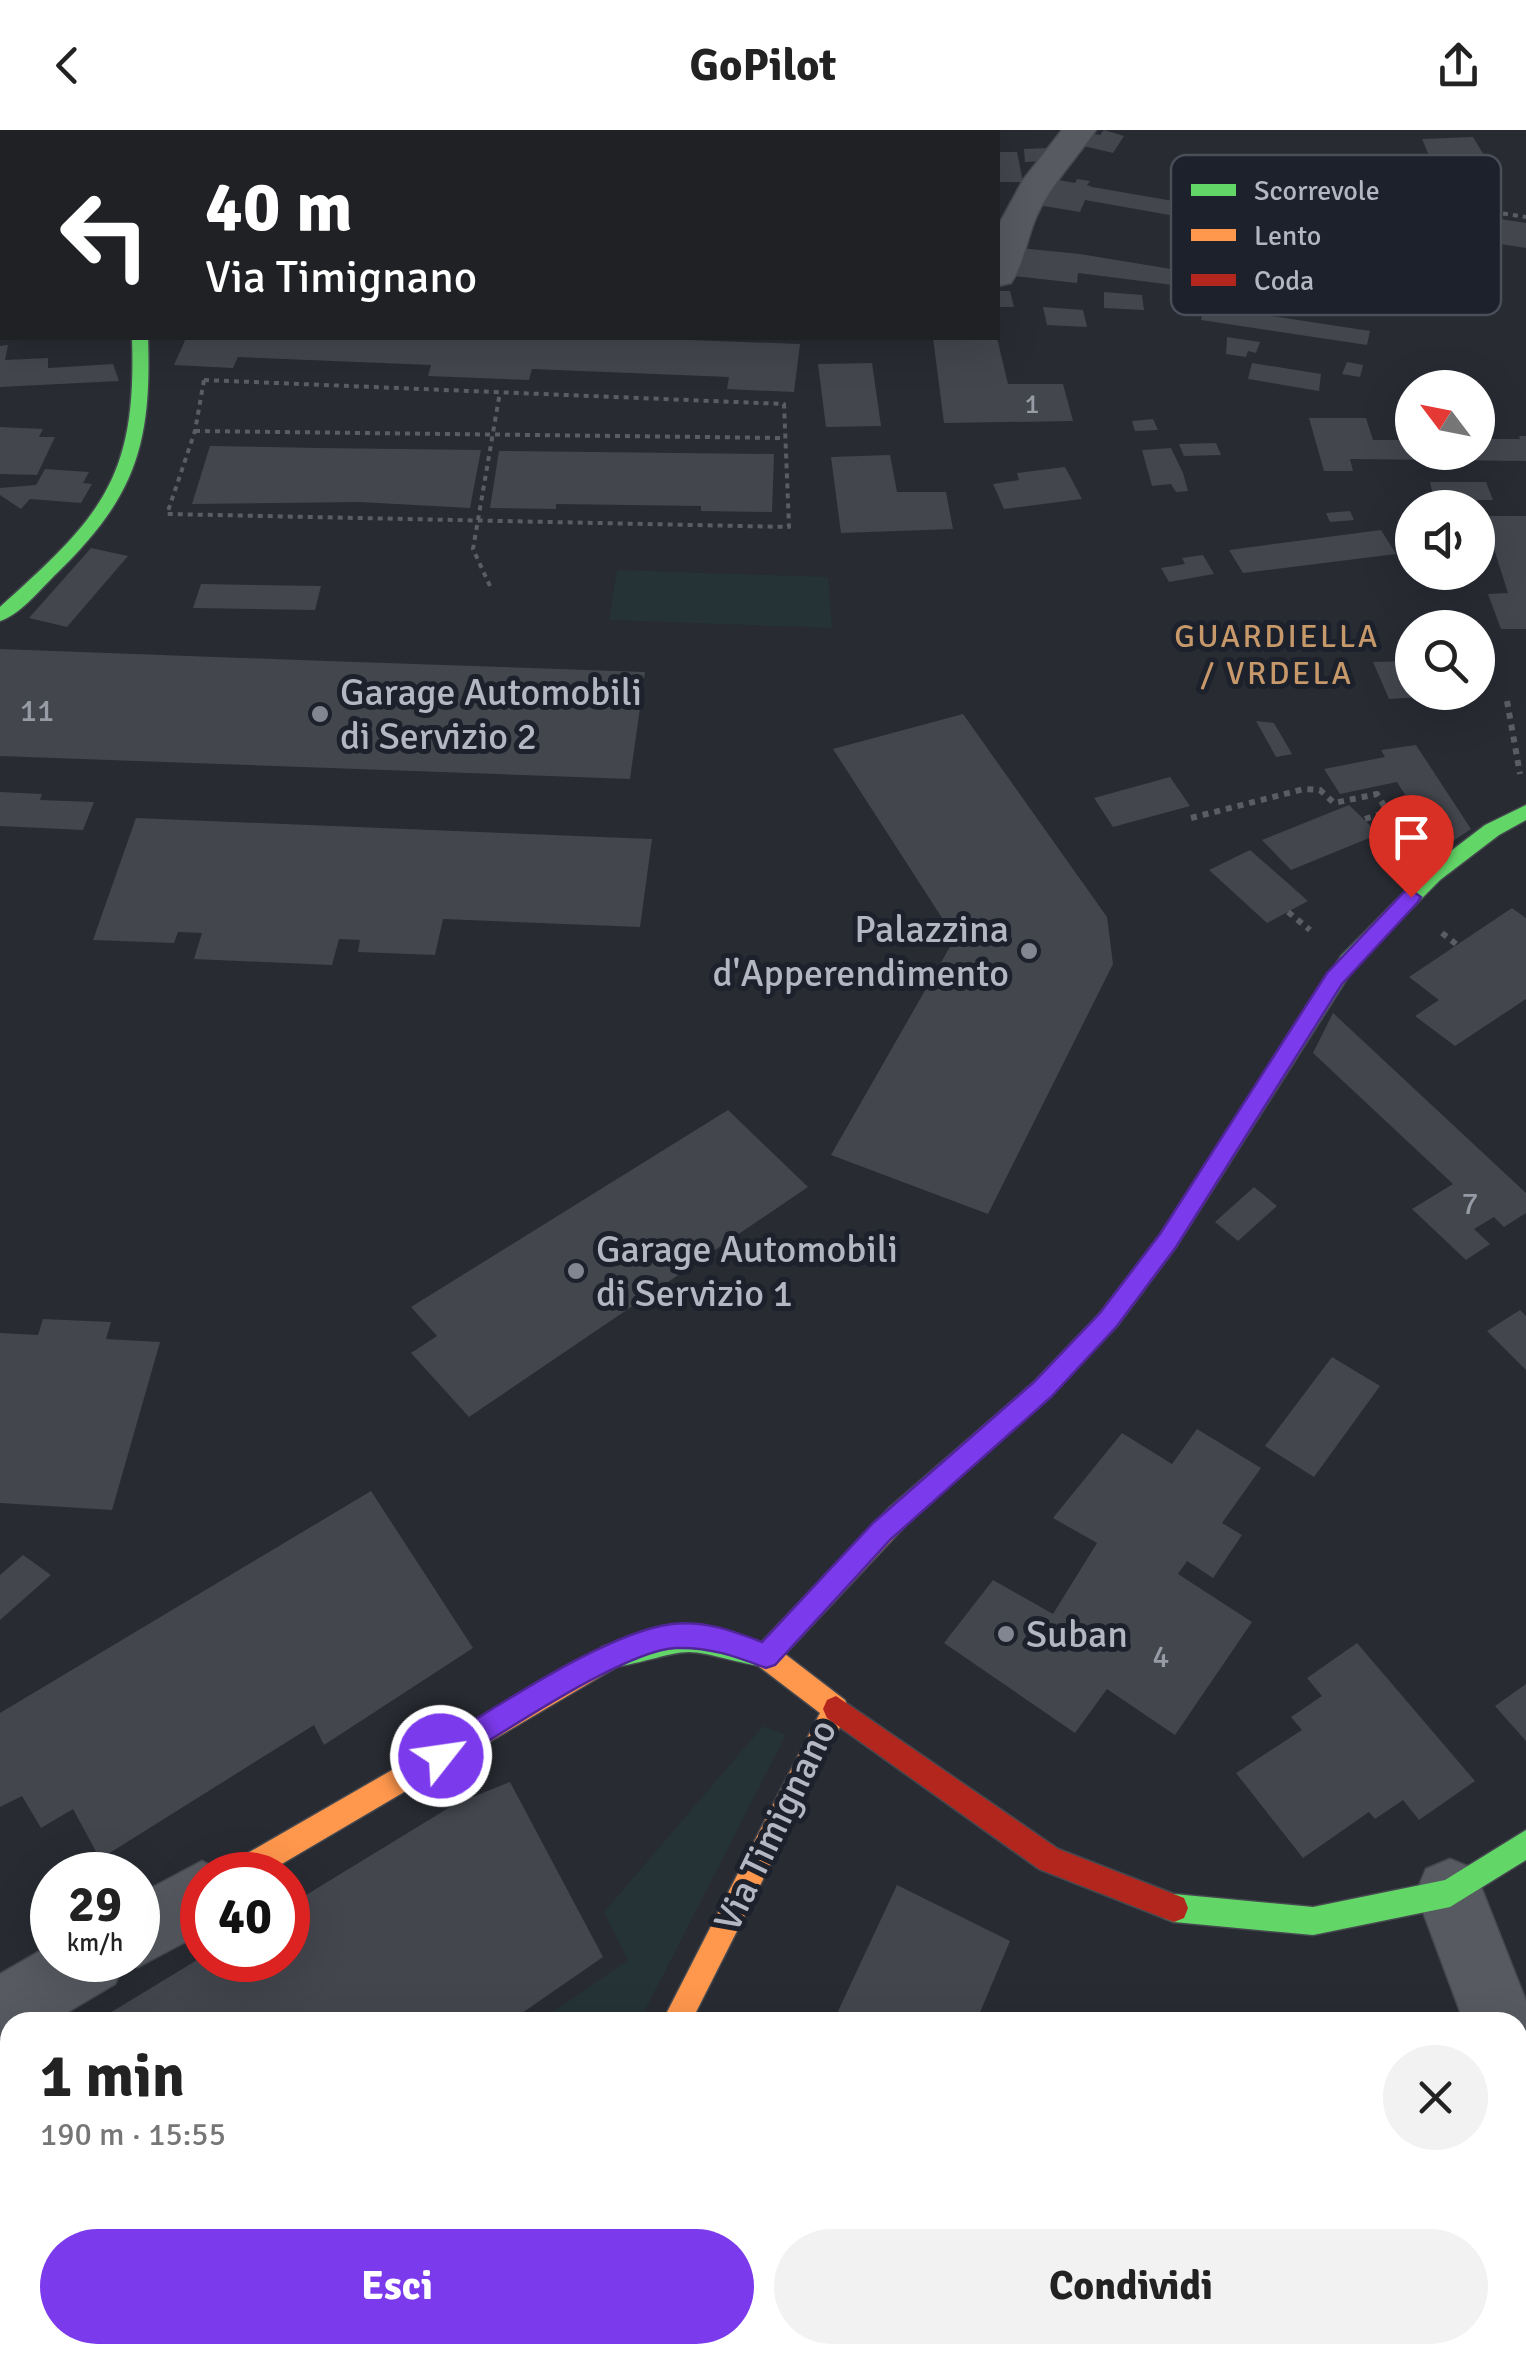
<!DOCTYPE html>
<html lang="it">
<meta charset="utf-8">
<style>
:root{--surface:#fff;--page:#f2f2f2;--text:#222;--muted:#767676;--accent:#7c3aed}
body{margin:0;font-family:Signika,sans-serif;background:var(--page);color:var(--text);height:100vh;display:flex;flex-direction:column;font-size:38px;white-space:nowrap}
*{box-sizing:border-box;margin:0}
p{font-size:32px;color:var(--muted)}
.icon{flex:none;width:55px;height:55px;fill:none;stroke:currentColor;stroke-width:2;stroke-linecap:round;stroke-linejoin:round}
.map{position:relative;flex:1;overflow:hidden}
.details{position:absolute;left:0px;top:1882px;width:1528px;height:352px;display:flex;flex-direction:column;background:var(--surface);border-radius:30px 30px 0 0;box-shadow:0 10px 40px #0002}
.details>*{flex:none}
.banner{position:absolute;left:0px;top:0px;width:1000px;height:210px;box-shadow:0 10px 40px #0002;background:#202124;color:#fff;overflow:hidden}
.needle{width:65px;rotate:302deg}
.buttons{position:absolute;left:1395px;top:240px;display:grid;gap:20px}
.buttons a{display:grid;place-items:center;width:100px;height:100px;border-radius:50%;background:var(--surface);box-shadow:0 10px 40px #0002;font-size:50px}
.speed{position:absolute;left:30px;top:1722px;display:flex;gap:20px;font-size:50px;font-weight:700;text-align:center}
.speed>*{display:grid;place-content:center;width:130px;height:130px;border-radius:50%;background:var(--surface);box-shadow:0 10px 40px #0002;line-height:1}
.speed small{font-size:25px;font-weight:400}
.speed .limit{border:15px solid #d22;background:#fff;color:#111}
.pin{position:absolute;display:grid;place-items:center;width:85px;height:85px;color:#fff;margin:-102px -42px;border-radius:50% 50% 50% 0;rotate:-45deg;box-shadow:0 0 10px #0007}
.pin .icon{rotate:45deg}
.me{position:absolute;width:110px;margin:-55px;rotate:60deg;stroke-linejoin:round;filter:drop-shadow(0 0 8px #0008)}
.turn{display:flex;align-items:center;gap:35px;height:210px;padding:0 40px;font-size:45px}
.turn .icon{width:130px;height:130px;stroke-width:2.5}
.turn b{display:block;font-size:70px;line-height:85px}
.round{display:grid;place-items:center;flex:none;width:105px;height:105px;border-radius:52px;background:var(--page)}
.summary{display:flex;align-items:center;justify-content:space-between;height:170px;padding:0 40px}
h1{font-size:60px;font-weight:800;line-height:75px}
.button{display:flex;gap:20px;margin-top:auto;padding:20px 40px}
.button a{flex:1;height:115px;border-radius:60px;background:var(--accent);color:#fff;font-size:40px;font-weight:800;line-height:115px;text-align:center}
.button a+a{background:var(--page);color:var(--text)}
header{display:flex;justify-content:space-between;align-items:center;height:130px;padding:0 40px;background:var(--surface);font-size:45px;font-weight:800}
.map>svg:first-child{display:block}
.green{fill:#253336}
.building{fill:#43464d}
.lines{fill:none;stroke-linecap:round;stroke-linejoin:round}
.street-casing{stroke:#45484f;stroke-width:3}
.fast-casing{stroke:#45484f;stroke-width:3}
.slow-casing{stroke:#45484f;stroke-width:3}
.jam-casing{stroke:#45484f;stroke-width:3}
.path-far1{stroke:#5a5d62;stroke-width:4;stroke-dasharray:5 5;stroke-linecap:butt}
.path{stroke:#5a5d62;stroke-width:6;stroke-dasharray:6 6;stroke-linecap:butt}
.street{fill:#575a61;fill-rule:evenodd}
.fast{fill:#63d668;fill-rule:evenodd}
.slow{fill:#ff974d;fill-rule:evenodd}
.jam{fill:#b3261e;fill-rule:evenodd}
.route{fill:#7c3aed;stroke:#51269a;stroke-width:2.5}
.poi-dot{fill:#828690;stroke:#1c212b;stroke-width:4}
.labels{text-anchor:middle;stroke-width:10;stroke-linejoin:round;paint-order:stroke}
.far-number-label{font-size:28px;fill:#969ba6}
.far-neighbourhood-label{font-size:32px;letter-spacing:2.5px;fill:#c6986a;stroke:#1c212b}
.number-label{font-size:32px;fill:#969ba6}
.poi-label{font-size:38px;fill:#b2b7c3;stroke:#1c212b;text-anchor:start}
.street-label{font-size:38px;fill:#b2b7c3;stroke:#1c212b}
.key{fill:#1c212b;stroke:#494e59;stroke-width:2.5}
.key-label{font-size:28px;fill:#b2b7c3}
</style>
<header><svg class="icon" aria-label="back" viewBox="0 0 24 24"><path d="M15 5l-7 7 7 7"/></svg>GoPilot<svg class="icon" aria-label="share" viewBox="0 0 24 24"><path d="M12 15V3M7 8l5-5 5 5M5 13v7h14v-7"/></svg></header>
<div class="map">
<svg width="1526" height="2233" viewBox="0 0 1526 2233">
<rect width="100%" height="100%" fill="#282b32"/>
<!-- green -->
<path class="green" d="M617,440L828,447L832,498L609,490Z
M763,1596L786,1605L639,1892H538L628,1830L604,1782Z
M10,1935L12,2225L0,2233V1940Z
M64,2225H514L511,2233H56Z"/>
<!-- building -->
<path class="building" d="M1104,0L1124,6L1113,23L1079,15L1089,3L1100,5Z
M1473,7L1499,50L1442,55L1426,29L1430,28L1422,9Z
M1051,18L1046,31L1025,32L1024,19Z
M998,22H1017L1023,52H998Z
M1047,48L1075,53L1077,49L1090,51L1087,55L1092,57L1394,109L1389,123L1373,121L1372,128L1353,125L1355,118L1085,70L1080,82L1032,74Z
M1461,83L1526,93V118L1501,114L1500,118L1453,110L1455,106L1437,102L1442,88L1459,91Z
M1020,118L1080,124L1177,140L1173,155L1078,143L1077,153L1013,146Z
M998,161H1010L1014,177H998Z
M1104,162L1142,165L1144,180L1104,178Z
M1205,176L1370,201L1367,215L1201,190Z
M1043,177L1083,180L1087,197L1047,195Z
M1227,207L1260,212L1256,223L1248,221L1246,227L1226,224Z
M186,208H635L800,214L794,262L727,259L729,247L532,239L529,250L428,246L431,235L238,227L233,238L174,235Z
M933,208H997L1008,254H1063L1073,291L944,293Z
M8,215L5,230L48,228V238L113,234L119,251L0,257V216Z
M1347,232L1363,235L1360,247L1342,244Z
M872,233L881,296L826,297L818,234Z
M1252,233L1321,244L1319,261L1248,249Z
M1309,288H1366L1373,310H1412V322H1478V309H1520L1519,306H1526V331L1350,329L1353,341H1324Z
M1153,289L1158,300L1135,301L1132,291Z
M0,297L43,299L39,307H55L37,345L0,344Z
M1216,313L1221,325L1184,326L1179,314Z
M210,316L318,318L481,320L470,378L359,372L192,374Z
M1171,318L1183,343L1188,361L1176,362L1171,354L1152,356L1142,320Z
M499,321L774,324L772,382L701,381V376L556,374V379L490,378Z
M890,325L897,362H946L953,399L841,403L831,327Z
M1065,337L1082,369L1004,379L993,354L1019,350L1017,343Z
M45,339L89,342L83,353L92,354L81,373L30,369L21,379L0,365V358L36,355Z
M1430,352H1486L1493,370H1434Z
M1350,381L1354,390L1330,392L1326,383Z
M1478,386H1526V499H1501L1488,464L1508,463L1494,419H1478Z
M1381,400L1396,424L1243,443L1229,420Z
M91,418L128,426L67,497L29,488Z
M1203,425L1214,444L1169,452L1161,438L1185,434L1182,428Z
M201,454L321,456L315,480L193,478Z
M0,519L327,531L645,542L630,649L0,626Z
M1409,531L1412,562H1421L1423,567L1389,569L1373,532Z
M963,584L1107,787L1113,834L988,1084L831,1025L955,808L833,619Z
M1256,591L1274,593L1292,624L1276,627Z
M1416,615L1471,699L1432,725L1418,707L1429,703L1397,652L1340,664L1324,639L1385,627L1381,620Z
M1170,647L1190,676L1113,697L1094,668Z
M0,662L42,664L40,670L94,672L83,700L0,696Z
M1349,675L1379,704L1291,740L1262,710Z
M136,688L652,709L640,797L443,789L435,825L358,822L360,810L339,809L332,835L194,829L202,803L178,802L174,813L93,810Z
M1250,720L1308,771L1267,793L1209,740Z
M1512,778L1526,788V869L1455,916L1415,886L1439,870L1409,847Z
M1333,883L1526,1063V1083L1504,1097L1494,1087L1474,1099L1490,1114L1466,1130L1412,1079L1453,1054L1313,923Z
M728,980L808,1057L469,1287L411,1223L437,1206L411,1177Z
M1254,1057L1277,1076L1238,1111L1215,1092Z
M1520,1180L1526,1186V1240L1487,1201Z
M43,1189L111,1192L106,1209L160,1212L112,1380L0,1373V1203L38,1205Z
M1332,1227L1380,1256L1314,1347L1265,1316Z
M1197,1299L1261,1338L1222,1393L1242,1405L1213,1448L1187,1431L1178,1444L1252,1492L1175,1605L1107,1559L1075,1603L944,1513L993,1450L1053,1484L1097,1413L1053,1388L1122,1303L1172,1334Z
M371,1361L473,1518L324,1615L314,1595L100,1729L73,1679L41,1698L22,1666L0,1677V1583Z
M23,1425L51,1445L0,1490V1445Z
M1357,1513L1475,1651L1419,1690L1403,1670L1375,1689L1369,1682L1303,1728L1236,1643L1302,1600L1291,1587L1322,1566L1307,1548Z
M1526,1554V1611L1495,1576Z
M510,1652L603,1827L509,1892H95L202,1827L288,1830V1776L455,1674Z
M897,1755L1010,1811L976,1892H833Z
M1526,2047V2200L1518,2207V2054Z
M10,2052V2141L0,2116V2058Z
M679,2225H836L832,2233H676Z
M1288,2225H1494L1484,2233H1277Z"/>
<g class="lines">
<!-- street casing -->
<g class="street-casing">
<path id="street" d="M1062,0H1096C1076,29 1052,53 1037,85C1027,107 1024,134 1011,153L998,156V96L1023,50Z
M1450,1729L1474,1739L1526,1871V2008L1518,2005V1892H1464L1416,1763L1426,1739Z
M202,1731L228,1745H202V1803L138,1837L125,1832L115,1854L51,1892H10V1914L0,1918V1844L52,1814V1830H138V1765Z
M513,2225H591L588,2233H510Z
M1227,2225H1305L1304,2233H1226Z"/>
</g>
<!-- fast casing -->
<g class="fast-casing">
<path id="fast" d="M132,208H148C152,319 133,370 53,447C38,462 19,485 0,491V477C101,386 137,349 132,208Z
M1526,675V690L1499,705L1440,750L1355,836L1176,1117L1117,1196L1050,1266L907,1394L898,1397L889,1394L886,1386L889,1378L1034,1252L1101,1182L1160,1105L1341,826L1426,740L1485,695Z
M671,1499L724,1501L775,1517L779,1526L775,1535C758,1541 713,1522 689,1522C665,1522 620,1542 602,1535L598,1526L602,1517L611,1514Z
M1526,1700V1730L1450,1777L1313,1805L1174,1792L1164,1788L1160,1778L1164,1768L1174,1764L1313,1777L1445,1750Z"/>
</g>
<!-- slow casing -->
<g class="slow-casing">
<path id="slow" d="M898,1375L907,1378L910,1386L907,1394L785,1524L845,1570L849,1579L691,1892H662L820,1583L757,1535L753,1526L757,1517L889,1378Z
M611,1514L620,1517L624,1526L620,1535L263,1745H223L227,1735Z"/>
</g>
<!-- jam casing -->
<g class="jam-casing">
<path id="jam" d="M836,1566L1058,1719L1184,1768L1188,1778L1184,1788L1174,1792L1039,1739L827,1588L823,1579L827,1570Z"/>
</g>
<!-- path-far1 -->
<path class="path-far1" d="M1238,33L1347,59L1526,87
M204,250L784,274L789,397L167,384L195,301Z
M195,301L785,308
M490,456L473,419L500,262"/>
<!-- path -->
<path class="path" d="M1507,571L1520,644
M1191,688L1304,659L1320,660L1334,673L1377,664L1404,709
M1365,689L1390,681
M1288,782L1310,800
M1442,803L1456,814"/>
<!-- street -->
<use href="#street" class="street"/>
<!-- fast -->
<use href="#fast" class="fast"/>
<!-- slow -->
<use href="#slow" class="slow"/>
<!-- jam -->
<use href="#jam" class="jam"/>
</g>
<!-- route -->
<path class="route" d="M1411,760L1421,767L1418,772L1342,854L1176,1117L1117,1196L1051,1267L891,1409L775,1535L766,1538C735,1526 710,1517 676,1518C624,1520 500,1605 450,1635L441,1639L431,1635L427,1626L431,1616C494,1580 603,1503 672,1494C704,1490 733,1501 762,1512L873,1393L1034,1252L1100,1183L1160,1104L1327,843L1404,762Z"/>
<!-- markers -->
<g class="poi-dot">
<circle cx="320" cy="584" r="10"/>
<circle cx="1029" cy="821" r="10"/>
<circle cx="576" cy="1141" r="10"/>
<circle cx="1006" cy="1504" r="10"/>
</g>
<g class="labels">
<!-- far-number labels -->
<g class="far-number-label">
<text x="1032" y="283">1</text>
</g>
<!-- far-neighbourhood labels -->
<g class="far-neighbourhood-label">
<text x="1277" y="517">GUARDIELLA<tspan x="1277" dy="37">/ VRDELA</tspan></text>
</g>
<!-- number labels -->
<g class="number-label">
<text x="37" y="591">11</text>
<text x="1470" y="1084">7</text>
<text x="1161" y="1537">4</text>
</g>
<!-- poi labels -->
<g class="poi-label">
<text x="340" y="575">Garage Automobili<tspan x="340" dy="44">di Servizio 2</tspan></text>
<text x="1009" y="812" text-anchor="end">Palazzina<tspan x="1009" dy="44">d'Apperendimento</tspan></text>
<text x="596" y="1132">Garage Automobili<tspan x="596" dy="44">di Servizio 1</tspan></text>
<text x="1026" y="1517">Suban</text>
</g>
<!-- street labels -->
<g class="street-label">
<text transform="translate(775 1695) rotate(-64)" y="13">Via Timignano</text>
</g>
</g>
<!-- legend -->
<rect x="1171" y="25" width="330" height="160" rx="15" class="key"/>
<rect x="1191" y="54" width="45" height="12" fill="#63d668"/>
<rect x="1191" y="99" width="45" height="12" fill="#ff974d"/>
<rect x="1191" y="144" width="45" height="12" fill="#b3261e"/>
<g class="key-label">
<text x="1254" y="70">Scorrevole</text>
<text x="1254" y="115">Lento</text>
<text x="1254" y="160">Coda</text>
</g>
</svg>
<div class="buttons">
<a><svg class="needle" viewBox="-14 -14 28 28"><path d="M0-13l5 13h-10z" fill="#e53935"/><path d="M0 13l5-13h-10z" fill="#767676"/></svg></a>
<a><svg class="icon" aria-label="sound" viewBox="0 0 24 24"><path d="M4 9h4l5-4v14l-5-4H4zM17 9q2 3 0 6"/></svg></a>
<a><svg class="icon" aria-label="search" viewBox="0 0 24 24"><circle cx="10" cy="10" r="6"/><path d="M15 15l6 6"/></svg></a>
</div>
<div class="speed"><div>29<small>km/h</small></div><div class="limit">40</div></div>
<div class="pin" style="left:1411px;top:767px;background:#d93025"><svg class="icon" aria-label="arrive" viewBox="0 0 24 24"><path d="M6 21V4h12l-3 4 3 4H6"/></svg></div>
<svg class="me" style="left:441px;top:1626px" viewBox="-20 -20 40 40"><circle r="17" fill="#7c3aed" stroke="#fff" stroke-width="3"/><path d="M0-11L8 9 0 5-8 9z" fill="#fff"/></svg>
<div class="banner">
<div class="turn"><svg class="icon" aria-label="left" viewBox="0 0 24 24"><path d="M17 20v-9H6M10 6l-5 5 5 5"/></svg><div><b>40 m</b>Via Timignano</div></div>
</div>
<section class="details">
<div class="summary"><div><h1>1 min</h1><p>190 m · 15:55</p></div><a class="round"><svg class="icon" aria-label="close" viewBox="0 0 24 24"><path d="M6 6l12 12M18 6L6 18"/></svg></a></div>
<div class="button"><a>Esci</a><a>Condividi</a></div>
</section>
</div>
